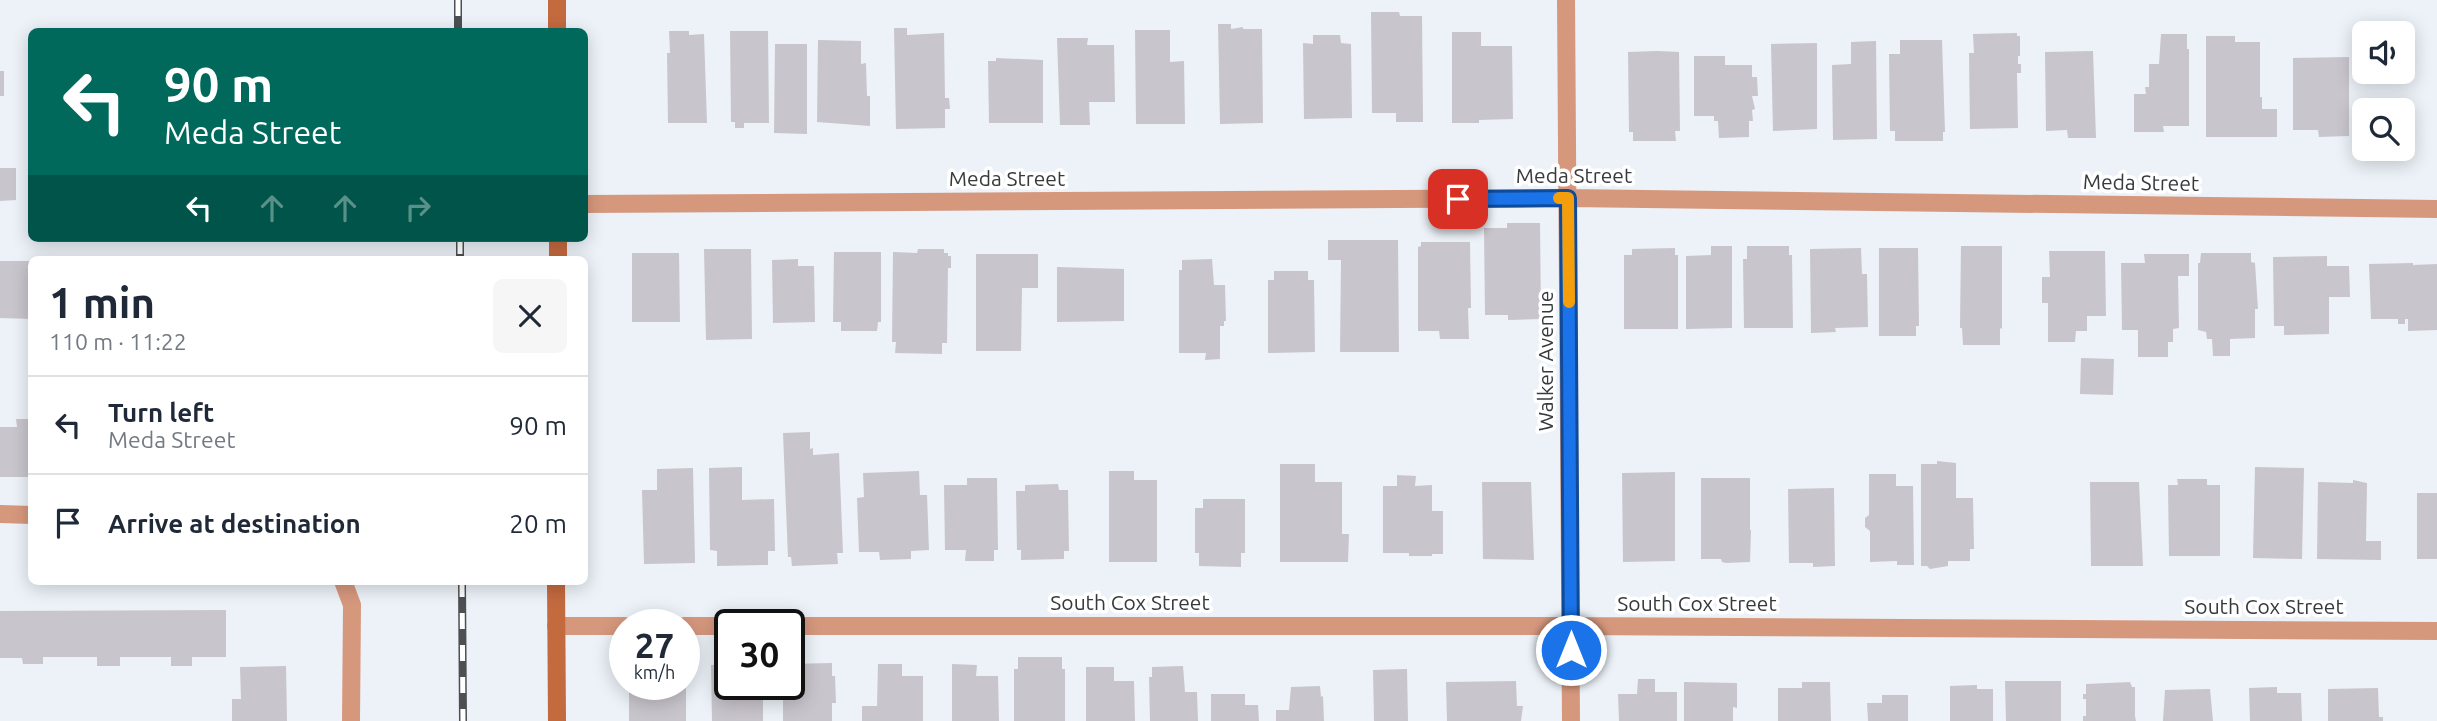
<!DOCTYPE html>
<meta charset="utf-8">
<style>
:root{--surface:#fff;--page:#f6f6f7;--text:#1f2937;--muted:#747a83;--line:#e0e1e3}
body{margin:0;font-family:Ubuntu,sans-serif;background:var(--page);color:var(--text);height:100vh;display:flex;flex-direction:column;font-size:26px;white-space:nowrap}
*{box-sizing:border-box;margin:0}
p{font-size:23px;color:var(--muted)}
.icon{flex:none;width:38px;height:38px;fill:none;stroke:currentColor;stroke-width:2;stroke-linecap:round;stroke-linejoin:round}
.map{position:relative;flex:1;overflow:hidden}
.sheet{position:absolute;left:28px;top:256px;width:560px;height:329px;display:flex;flex-direction:column;background:var(--surface);border-radius:10px;box-shadow:0 4px 18px #0003}
.sheet>*{flex:none}
.guide{position:absolute;left:28px;top:28px;width:560px;height:214px;border-radius:10px;box-shadow:0 4px 18px #0003;background:#00695c;color:#fff;overflow:hidden}
.tools{position:absolute;left:2352px;top:21px;display:grid;gap:14px}
.tools a{display:grid;place-items:center;width:63px;height:63px;border-radius:10px;background:var(--surface);box-shadow:0 4px 18px #0003;font-size:35px}
.speed{position:absolute;left:609px;top:609px;display:flex;gap:14px;font-size:35px;font-weight:700;text-align:center}
.speed>*{display:grid;place-content:center;width:91px;height:91px;border-radius:50%;background:var(--surface);box-shadow:0 4px 18px #0003;line-height:1}
.speed small{font-size:18px;font-weight:400}
.speed .limit{border:4px solid #111;border-radius:10px;background:#fff;color:#111}
.pin{position:absolute;display:grid;place-items:center;width:60px;height:60px;color:#fff;margin:-30px;border-radius:14px;box-shadow:0 4px 10px #0006}
.me{position:absolute;width:77px;margin:-38px;rotate:0deg;stroke-linejoin:round;filter:drop-shadow(0 0 5px #0008)}
.turn{display:flex;align-items:center;gap:24px;height:147px;padding:0 21px;font-size:32px}
.turn .icon{width:91px;height:91px;stroke-width:2.5}
.turn b{display:block;font-size:49px;line-height:60px}
.lanes{display:flex;align-items:center;height:66px;padding:0 21px;background:#0003;justify-content:center;gap:35px;direction:ltr}
.lanes .off{opacity:.35}
.round{display:grid;place-items:center;flex:none;width:74px;height:74px;border-radius:10px;background:var(--page)}
.summary{display:flex;align-items:center;justify-content:space-between;height:119px;padding:0 21px}
h1{font-size:42px;font-weight:700;line-height:52px}
ul{padding:0;list-style:none}
li{display:flex;align-items:center;gap:21px;height:98px;padding:0 21px;border-top:2px solid var(--line)}
li div{flex:1}
li b{display:block;font-size:26px}
li em{font-style:normal}
.map>svg:first-child{display:block}
.building{fill:#c9c5cc}
.lines{fill:none;stroke-linecap:round;stroke-linejoin:round}
.service{stroke:#d6987d;stroke-width:18}
.minor{stroke:#d6987d;stroke-width:18}
.secondary{stroke:#c46a3f;stroke-width:18}
.rail-casing{stroke:#4c5052;stroke-width:8}
.rail{stroke:#fff;stroke-width:5;stroke-dasharray:16;stroke-linecap:butt}
.route-casing{stroke:#114b97;stroke-width:18}
.route{stroke:#1a73e8;stroke-width:12}
.slow{stroke:#f59e0b;stroke-width:12}
.labels{text-anchor:middle;stroke-width:7;stroke-linejoin:round;paint-order:stroke}
.street-label{font-size:21px;fill:#373a3c;stroke:#fff}
</style>
<div class="map">
<svg width="2437" height="721" viewBox="0 0 2437 721">
<rect width="100%" height="100%" fill="#ecf2f8"/>
<!-- building -->
<path class="building" d="M1371,12H1399L1400,16H1422L1423,122H1396V113H1372Z
M1218,24H1231V29L1243,27V29H1262L1263,123L1220,124Z
M894,28H907V35L944,33L945,98H949L950,109H945V128L896,129Z
M1135,30H1170V62L1184,61L1185,124H1136Z
M669,31H689V35L704,34L707,123H668L667,53H670Z
M730,31H768L769,123H744V128H735V122H731Z
M1452,32H1481V46H1512L1513,119L1479,120V123H1452Z
M2017,33V36H2020V56H2018V64H2021V73H2017L2018,128L1970,129L1969,53H1974L1973,34Z
M2161,34H2187V49H2189V126H2163L2164,132H2134V94H2146L2145,87H2149V64H2159Z
M1313,35H1340L1341,43L1351,44L1352,118L1304,119L1303,43L1313,44Z
M2206,36H2235V42H2260V97H2262V109H2277V137H2206Z
M1057,38H1088L1087,45H1114L1115,102H1089L1090,125H1060Z
M818,40L861,41V64L866,63L867,96H870V126L817,122Z
M1900,40H1942L1945,132H1943V141H1895V131H1890L1889,54H1900Z
M1876,41L1877,139L1833,140L1832,65L1851,64V42Z
M1817,43V129L1773,131L1771,44Z
M775,44H807V134L774,133Z
M1657,51L1679,52L1680,131H1675L1676,141H1633V132H1629L1628,52Z
M2093,51L2096,138H2068L2067,130L2046,131L2045,52Z
M1694,56H1725V65H1752V77H1757L1758,96H1752L1755,109L1752,110L1753,121H1749V137L1719,138L1718,121H1714V116H1694Z
M2349,57V136L2319,137L2318,130H2293V58Z
M996,58L1043,60V123H989L988,61H996Z
M0,71H4V96H0Z
M0,168H16V200L0,201Z
M1507,223H1540L1541,319L1508,320V315H1485L1484,228H1507Z
M1328,240H1398L1399,352H1340L1341,260H1328Z
M1421,242H1470L1471,308H1468L1469,339H1440L1439,331H1418V247L1421,246Z
M1711,246H1732V328L1686,329V256L1711,255Z
M1747,246H1789V255H1792L1793,328H1744L1743,259H1747Z
M1961,246H2002V329L2000,328V345H1963L1962,328H1960Z
M1675,248V255H1678V329H1624V255H1632V249Z
M1861,248L1862,274H1867L1868,327L1835,328L1836,332L1811,333L1810,249Z
M1879,248H1918L1919,326H1916V336H1879Z
M704,249H751L752,339L706,340Z
M918,249H944V253H948V256H951V268H948L947,343H942V354L895,353L896,342H892L893,252L917,253Z
M2049,251H2105L2106,316H2087V331H2076L2075,342H2048V303H2042V277H2050Z
M834,252H881V322H878L877,331H841V322H833Z
M632,253H679L680,322H632Z
M2201,253H2251V262L2255,263L2258,309H2255V338L2230,339V356H2213L2212,339H2207L2206,332L2198,330V263H2200Z
M976,254H1038V288H1022L1021,351H976Z
M2144,254H2189V276H2178L2179,328L2173,329V342H2168V357H2138V330H2122L2121,263H2145Z
M2327,256V266H2349L2350,297H2329V334L2284,335V326H2274L2273,257Z
M798,259V266H814L815,322L773,323L772,260Z
M1212,259L1214,285H1225L1226,321H1224V326H1220V359L1205,360L1206,353H1179V270H1182V260Z
M0,261H32V319L0,318Z
M2413,263V265L2437,264V330L2408,331V319H2405V324H2398V319H2371L2369,264Z
M1057,267L1124,269V321L1057,322Z
M1274,271H1308V280H1314L1315,352L1268,353V280H1274Z
M2081,358L2114,359L2113,395L2080,394Z
M16,419H32V477H0V427H17Z
M810,432V449L813,448V455L839,453L843,553H837L838,564L792,566L791,557H788L783,433Z
M1937,461L1956,463V498H1973L1974,549H1970V561H1948V566L1930,569L1927,566H1921V464H1937Z
M1280,464H1315V482H1342V534H1349L1348,562H1280Z
M742,467V500L774,499L775,551H768V565L717,566V551L710,550L709,468Z
M2255,467L2304,468L2302,559L2253,558Z
M693,468L695,563L644,564L642,490H657V469Z
M919,471L920,495H927L929,550L911,551V559L880,560L879,552H859L857,498L864,497L863,473Z
M1109,471H1134V480H1157V562H1109Z
M1675,472V561L1623,562L1622,473Z
M1869,474H1896V486H1913L1914,565H1897V561L1870,562V531L1865,527V518L1869,515Z
M1397,475L1416,476L1415,486L1432,485V511H1443V554H1432V556H1409V553H1383V486H1397Z
M967,478H997L998,550H994V561H965L966,550H945L944,485H967Z
M1701,478H1750V530H1751L1750,562L1726,563L1722,562L1721,559H1701Z
M2177,479H2207V485H2220V556H2169L2168,485H2178Z
M2353,480L2367,483L2366,541H2381V560L2317,559L2318,482L2353,483Z
M1482,482H1531L1534,560L1483,559Z
M2090,482H2139L2143,566H2091Z
M1058,484L1059,490H1068L1069,551H1064V559L1021,560V550H1017L1016,491H1025V485Z
M1834,488L1835,566L1813,567V563H1789L1788,489Z
M2417,493H2437V559H2417Z
M1203,499H1245V553H1241V567L1199,566V553H1195V508H1203Z
M226,610V657H192V666H171V657H120V666H97V657H43V664H23L22,658H0V611Z
M1018,657H1062V669H1065V721H1014V669H1018Z
M832,663V676H835L836,703H832V721H783V684H789V664Z
M878,664H902V676H923V721H862V706H877Z
M952,664L977,665L976,676H998L999,721H952Z
M711,665H730V684H763V721H712Z
M286,666L287,721H232V699H241L240,667Z
M1183,666L1185,692H1197L1198,721H1150L1149,677H1152V667Z
M1086,667H1114V681H1134L1135,721H1086Z
M1407,669L1408,721H1374L1373,670Z
M1638,679H1655V692H1677V721H1619L1618,694H1637Z
M1516,681L1517,706H1523L1521,721H1447L1446,682Z
M2005,681H2061V721H2006Z
M1684,682L1737,683V708L1733,707V721H1684Z
M1802,682H1830L1831,721H1778V688H1802Z
M2130,682L2132,687H2135V716L2136,721H2083V716H2086V699H2083V694H2086V684Z
M629,684H683V689L686,688V721H629Z
M1977,685V689H1993V721H1950V686Z
M1320,686L1321,697L1323,696L1324,721H1276V710H1289L1291,687Z
M2277,687V693H2301L2302,721H2250L2249,688Z
M2378,688L2379,717H2383V721H2328V689Z
M2210,689L2213,721H2163L2165,690Z
M1211,694H1245V705H1258L1259,721H1211Z
M1882,695H1908V721H1868L1867,703H1882Z"/>
<g class="lines">
<!-- service -->
<path class="service" d="M0,514L32,515
M343,581L352,605L351,721"/>
<!-- minor -->
<path class="minor" d="M1566,0L1571,721
M584,204L1568,198L2437,209
M556,626H625
M684,626H730
M789,626H1571L2437,631"/>
<!-- secondary -->
<path class="secondary" d="M557,0V32
M558,259V238
M556,581L557,721"/>
<!-- rail casing -->
<g class="rail-casing">
<path id="rail" d="M458,0V32
M460,238V259
M462,581L463,721"/>
</g>
<!-- rail -->
<use href="#rail" class="rail"/>
</g>
<g class="lines">
<!-- route casing -->
<g class="route-casing">
<path id="route" d="M1458,199L1568,198L1571,650"/>
</g>
<!-- route -->
<use href="#route" class="route"/>
<!-- slow -->
<path class="slow" d="M1559,198H1568L1569,302"/>
</g>
<g class="labels">
<!-- street labels -->
<g class="street-label">
<text x="1574" y="183">Meda Street</text>
<text x="1007" y="186">Meda Street</text>
<text transform="translate(2141 183) rotate(1)" y="7">Meda Street</text>
<text transform="translate(1546 361) rotate(-90)" y="7">Walker Avenue</text>
<text x="1130" y="610">South Cox Street</text>
<text x="1697" y="611">South Cox Street</text>
<text x="2264" y="614">South Cox Street</text>
</g>
</g>
</svg>
<div class="tools">
<a><svg class="icon" aria-label="sound" viewBox="0 0 24 24"><path d="M4 9h4l5-4v14l-5-4H4zM17 9q2 3 0 6"/></svg></a>
<a><svg class="icon" aria-label="search" viewBox="0 0 24 24"><circle cx="10" cy="10" r="6"/><path d="M15 15l6 6"/></svg></a>
</div>
<div class="speed"><div>27<small>km/h</small></div><div class="limit">30</div></div>
<div class="pin" style="left:1458px;top:199px;background:#d93025"><svg class="icon" aria-label="arrive" viewBox="0 0 24 24"><path d="M6 21V4h12l-3 4 3 4H6"/></svg></div>
<svg class="me" style="left:1571px;top:650px" viewBox="-20 -20 40 40"><circle r="17" fill="#1a73e8" stroke="#fff" stroke-width="3"/><path d="M0-11L8 9 0 5-8 9z" fill="#fff"/></svg>
<div class="guide">
<div class="turn"><svg class="icon" aria-label="left" viewBox="0 0 24 24"><path d="M17 20v-9H6M10 6l-5 5 5 5"/></svg><div><b>90 m</b>Meda Street</div></div>
<div class="lanes"><svg class="icon" aria-label="left" viewBox="0 0 24 24"><path d="M17 20v-9H6M10 6l-5 5 5 5"/></svg><svg class="icon off" aria-label="ahead" viewBox="0 0 24 24"><path d="M12 20V5M6 11l6-6 6 6"/></svg><svg class="icon off" aria-label="ahead" viewBox="0 0 24 24"><path d="M12 20V5M6 11l6-6 6 6"/></svg><svg class="icon off" aria-label="right" viewBox="0 0 24 24"><path d="M7 20v-9h11M14 6l5 5-5 5"/></svg></div>
</div>
<section class="sheet">
<div class="summary"><div><h1>1 min</h1><p>110 m · 11:22</p></div><a class="round"><svg class="icon" aria-label="close" viewBox="0 0 24 24"><path d="M6 6l12 12M18 6L6 18"/></svg></a></div>
<ul>
<li><svg class="icon" aria-label="left" viewBox="0 0 24 24"><path d="M17 20v-9H6M10 6l-5 5 5 5"/></svg><div><b>Turn left</b><p>Meda Street</p></div><em>90 m</em></li>
<li><svg class="icon" aria-label="arrive" viewBox="0 0 24 24"><path d="M6 21V4h12l-3 4 3 4H6"/></svg><div><b>Arrive at destination</b></div><em>20 m</em></li>
</ul>
</section>
</div>
